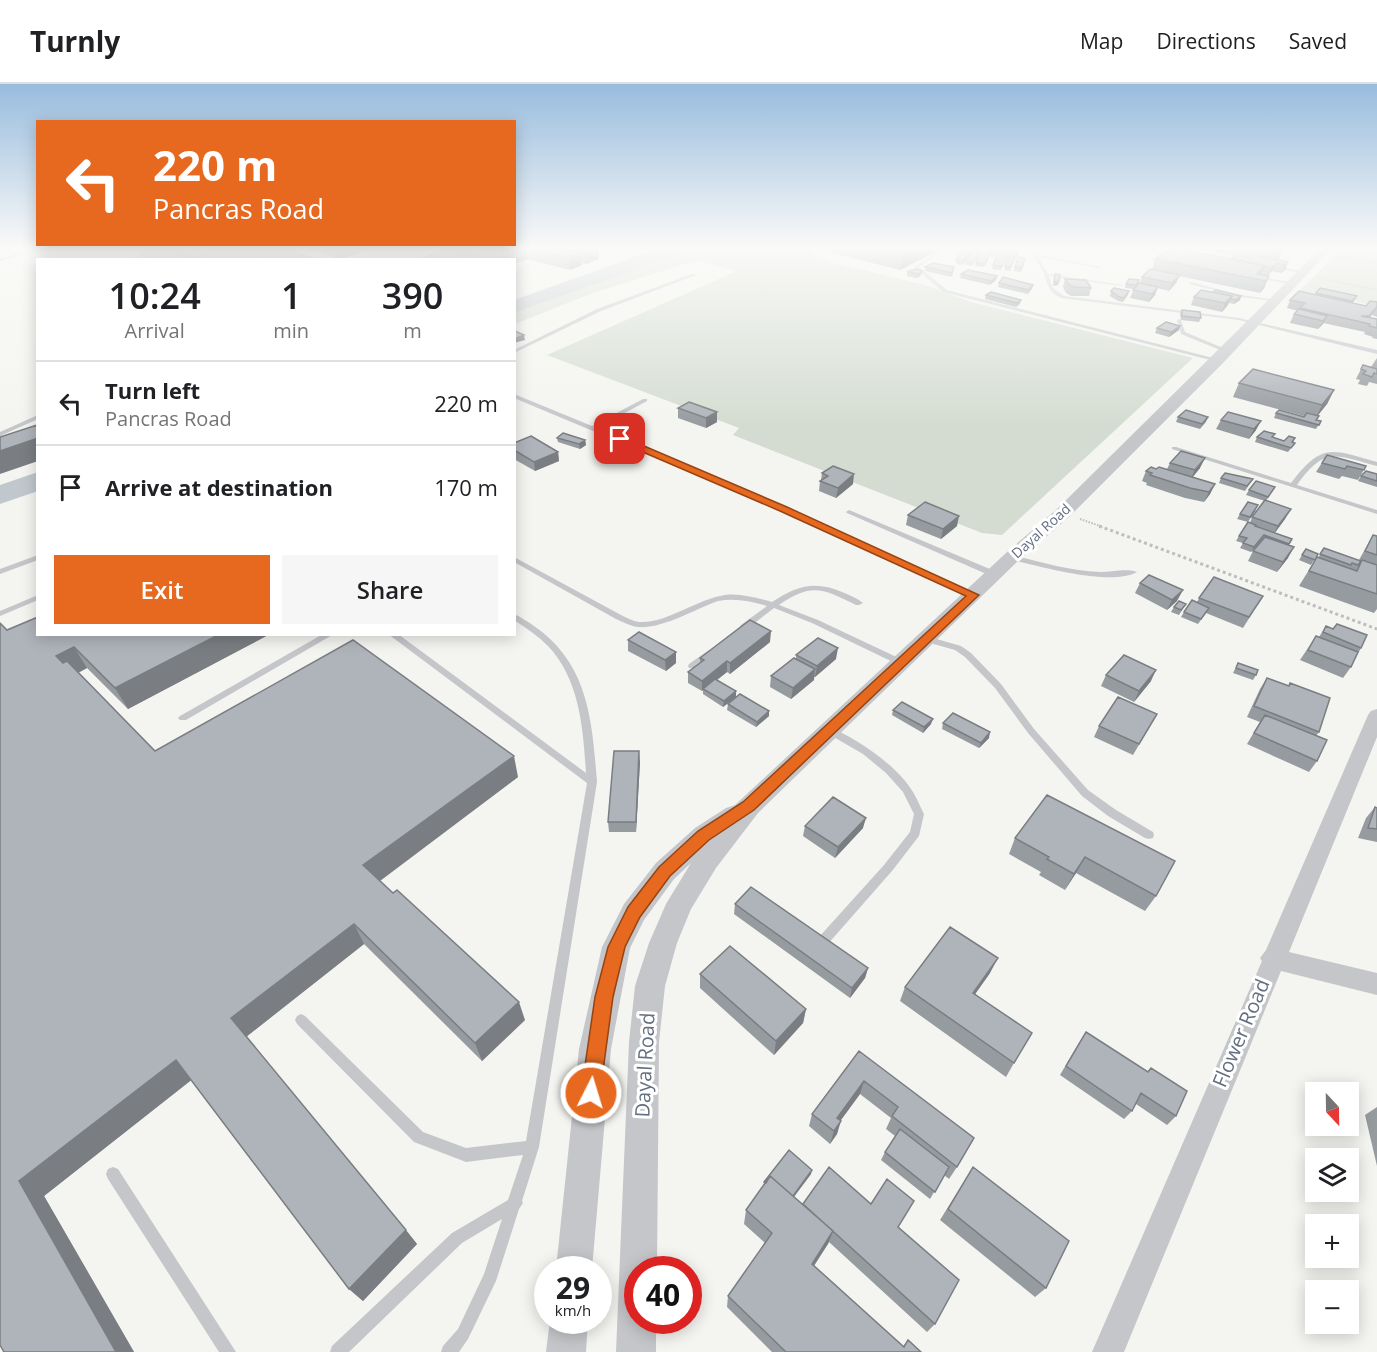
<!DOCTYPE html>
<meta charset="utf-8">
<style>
:root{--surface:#fff;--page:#f6f6f6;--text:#202124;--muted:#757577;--line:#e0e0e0;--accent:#e6691f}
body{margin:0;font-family:"Open Sans",sans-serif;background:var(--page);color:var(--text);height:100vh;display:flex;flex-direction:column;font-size:22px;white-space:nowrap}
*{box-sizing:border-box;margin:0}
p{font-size:20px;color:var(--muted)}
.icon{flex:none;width:33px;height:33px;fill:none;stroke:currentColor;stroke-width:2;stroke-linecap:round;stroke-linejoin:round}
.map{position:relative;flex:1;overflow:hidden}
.drawer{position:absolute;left:36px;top:174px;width:480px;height:378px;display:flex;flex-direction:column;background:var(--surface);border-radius:0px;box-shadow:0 3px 15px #0003}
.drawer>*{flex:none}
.hud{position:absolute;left:36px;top:36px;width:480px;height:126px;border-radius:0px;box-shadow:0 3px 15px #0003;background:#e6691f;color:#fff;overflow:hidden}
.needle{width:39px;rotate:158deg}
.tools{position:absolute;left:1305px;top:998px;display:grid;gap:12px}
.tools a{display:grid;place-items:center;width:54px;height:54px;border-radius:0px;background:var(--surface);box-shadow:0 3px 15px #0003;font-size:30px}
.speed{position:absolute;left:534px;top:1172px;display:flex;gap:12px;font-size:30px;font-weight:700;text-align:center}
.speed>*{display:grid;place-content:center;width:78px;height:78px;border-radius:50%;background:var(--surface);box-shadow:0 3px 15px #0003;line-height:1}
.speed small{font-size:15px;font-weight:400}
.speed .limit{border:9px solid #d22;background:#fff;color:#111}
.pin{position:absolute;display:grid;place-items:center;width:51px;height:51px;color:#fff;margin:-26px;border-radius:12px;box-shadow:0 3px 9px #0006}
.me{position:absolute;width:66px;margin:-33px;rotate:5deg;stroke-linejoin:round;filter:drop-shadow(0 0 4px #0008)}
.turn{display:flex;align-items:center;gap:21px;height:126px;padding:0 18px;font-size:27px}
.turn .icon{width:78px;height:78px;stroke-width:2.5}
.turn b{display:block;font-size:42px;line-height:51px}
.eta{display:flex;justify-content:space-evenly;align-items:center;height:102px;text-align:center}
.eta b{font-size:36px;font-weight:600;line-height:42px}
.primary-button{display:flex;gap:12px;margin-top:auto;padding:12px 18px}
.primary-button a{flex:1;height:69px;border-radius:0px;background:var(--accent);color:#fff;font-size:24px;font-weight:600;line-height:69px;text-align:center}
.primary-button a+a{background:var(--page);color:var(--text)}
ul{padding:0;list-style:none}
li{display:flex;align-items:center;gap:18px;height:84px;padding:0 18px;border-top:2px solid var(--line)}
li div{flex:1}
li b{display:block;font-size:22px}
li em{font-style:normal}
header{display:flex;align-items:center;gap:36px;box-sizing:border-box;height:84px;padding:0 30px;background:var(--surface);border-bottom:2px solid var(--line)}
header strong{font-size:28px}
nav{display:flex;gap:33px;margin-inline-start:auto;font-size:21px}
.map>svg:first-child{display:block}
.green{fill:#d4dcd1}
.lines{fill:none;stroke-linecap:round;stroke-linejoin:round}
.river{fill:#c0c8ce;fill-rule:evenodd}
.path-far1{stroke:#bdbec0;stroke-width:2;stroke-dasharray:1.5 1.5;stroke-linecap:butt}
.path{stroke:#bdbec0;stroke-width:3;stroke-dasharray:3 3;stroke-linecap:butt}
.service{fill:#c4c6ca;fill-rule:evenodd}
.minor{fill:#c4c6ca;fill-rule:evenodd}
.tertiary{fill:#c4c6ca;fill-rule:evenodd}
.rail{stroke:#a4a8ae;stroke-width:2;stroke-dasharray:4.5 2;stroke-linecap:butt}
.wall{fill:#969ba0}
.shaded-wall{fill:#7a7e82}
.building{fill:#afb4ba;stroke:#7a7e82;stroke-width:1.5}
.route{fill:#e6691f;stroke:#964414;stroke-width:1.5}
.labels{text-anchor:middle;stroke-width:6;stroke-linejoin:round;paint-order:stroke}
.far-street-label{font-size:14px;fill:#637082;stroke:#fff}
.near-street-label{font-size:20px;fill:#637082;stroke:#fff}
</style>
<header>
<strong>Turnly</strong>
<nav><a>Map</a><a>Directions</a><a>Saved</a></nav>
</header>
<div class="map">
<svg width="1377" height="1268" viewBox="0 0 1377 1268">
<rect width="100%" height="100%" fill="#f4f5f0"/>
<!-- green -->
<path class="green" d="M686,165H810L812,170L835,179L928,202L971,218L1193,274L1002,451L982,449L733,351L739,344L547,271L737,187L700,177L685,180L590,210L515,240V229Z
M1342,165H1377V222L1300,206Z"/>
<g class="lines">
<!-- river -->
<path class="river" d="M657,165H683L681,169L514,229V216Z
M38,388V407L0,420V401Z"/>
<!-- path-far1 -->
<path class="path-far1" d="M1319,194L1377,206
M1080,435L1103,443"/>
<!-- path -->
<path class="path" d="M1099,442L1377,545"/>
<!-- service -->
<path class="service" d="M942,165H947L919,183L947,206L1221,276L1218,278L943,208L914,183Z
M1025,165H1029L1035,170L1101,183L1099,184L1038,173L1048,190L1123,201L1121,202L1049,192L1053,204L1064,212L1239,234L1377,266V270L1239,236L1061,214C1045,206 1048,197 1041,183C1037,176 1031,170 1025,165Z
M1103,165H1109L1115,167L1113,168Z
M1205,168L1243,176L1245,177L1243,178L1204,170Z
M1337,171L1377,179V181L1336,173Z
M1274,182L1301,187L1303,188L1301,189L1272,184Z
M692,190L696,191L601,227L514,269V266L597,225Z
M1266,194L1291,198L1293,199L1291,200L1267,196L1261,200L1257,199Z
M1191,198L1241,211L1277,216L1275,217L1241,213L1189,200Z
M1179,235L1181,236L1185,248L1230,267L1225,268L1181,250L1177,236Z
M514,310L592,342L643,315H647V317L597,344L786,424L978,511L977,513H971L782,426L514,314Z
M38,331V335L0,352V348Z
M1172,363H1176L1291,399C1322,358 1332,365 1377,378V382C1335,371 1325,362 1297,401L1377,426V430L1172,365Z
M849,426L997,488L998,490L997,492H991L847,429L846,428Z
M38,471V476L0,490V485Z
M1009,471H1012C1041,478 1070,487 1100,488C1110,488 1130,484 1137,488C1111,503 1038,482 1009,475Z
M514,473L621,531C627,534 633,537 639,538C666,540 697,515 725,511C740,509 757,514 772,518C796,502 815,496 842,508C849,511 857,514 863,519L859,521H856C823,505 812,498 779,521L818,536L905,577L906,579L902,582L899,581L812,539L774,524L747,545H741L740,543L741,541L767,522C751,517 735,514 718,517C695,525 663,545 638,543C630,542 623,538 616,535L514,478Z
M38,511V516L0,532V527Z
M514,530C521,533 528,538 534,542C589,580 592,637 597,698L539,1063L522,1117L523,1119L519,1125L496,1197L468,1255L459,1268H441L443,1262L458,1245L484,1190L502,1135L462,1159L349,1268H330L332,1262L452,1149L508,1116L523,1071L466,1078L414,1058L297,940L295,936L297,932L301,930L305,932L423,1048L466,1064L526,1057L587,699L388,550H398L586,689C583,644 580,596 548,562C538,552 526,544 514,536Z
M323,550H334L186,636H180L178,634L180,632Z
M926,552L961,562L971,569L1001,600L1034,645L1088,706L1116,726L1153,748L1154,751L1153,754L1149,755L1145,754L1108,732L1082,712L1028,649L995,604L965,573L955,566L923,557L922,555Z
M709,566L712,567L713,569L712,571L695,584H689L688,582L689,580Z
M828,643C854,652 896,681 911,705C916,712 920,722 924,730L919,752L892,787L827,861L823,862L819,861L817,857L819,853L884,781L910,748L914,730L903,708L886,689L863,670L825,648L823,646L825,644Z
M113,1083L118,1085L236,1268H219L108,1095L106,1090L108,1085Z"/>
<!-- minor -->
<path class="minor" d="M144,165H153L142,176H133Z
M280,165H291L319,176H306Z
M446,165H457L431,176H418Z
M1377,625V653L1289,868L1377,889V911L1281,887L1124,1268H1092L1262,877L1260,874L1266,866L1368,631L1371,627Z"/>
<!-- tertiary -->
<path class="tertiary" d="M1320,165H1331L1223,279L1069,433L1018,477L758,729L716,784L691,825L677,859L665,902L659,958L657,1185H638V1236H656V1268H616L629,958L635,902L649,859L666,820L691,779L674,795L644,836L630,864L611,965L592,1185H556L579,965L602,863L624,820L656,779L695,744L726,724L735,721L1006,469L1057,425Z
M550,1236H588L586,1268H546Z"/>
<!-- rail -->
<path class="rail" d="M0,176L40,165"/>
</g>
<!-- wall -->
<path class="wall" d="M145,165H282L311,176H143L141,170L146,168Z
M309,165H371L340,175Z
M454,165H599V175L586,180L582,179V181L570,186L528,175L514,180V176H418L455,169Z
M825,165H941L900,186L825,167Z
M973,165H1013L1012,166L1018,170L1016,175H1014L1010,187L1004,186L1007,175H1005L1001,186L992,185L996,173H990L991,169L984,183L975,182L979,171L972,182L965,181L966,177Z
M1170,165H1196L1193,168L1232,175L1235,172L1199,165H1283L1280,173L1277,176L1288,178L1285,186L1281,189L1272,187L1267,192H1269L1264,204L1260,209L1179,192L1176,199L1169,207L1157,204L1155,211L1149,218L1130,214L1134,205L1125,204L1126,200L1139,196L1135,205L1140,199L1142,193L1152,186L1155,175L1169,168L1170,167H1169Z
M970,167L963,181L956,180V176Z
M1018,173L1025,174L1021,188L1014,187Z
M925,183H954L952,193L925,187Z
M907,188L921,191L917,194L907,192Z
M961,190L997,192L996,196L990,201L960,194Z
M1065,195L1091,204L1089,212H1071L1066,209L1063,203Z
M999,199L1033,201L1032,205L1028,210L998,203Z
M1111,207H1129L1128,211L1123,218L1118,217L1110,212Z
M1213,208L1241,212L1240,216L1234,220L1229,219L1222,228L1191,221L1194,213Z
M1316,209L1357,212L1353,219L1366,222L1377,218V233L1372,231L1370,234L1377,235V255L1372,254L1373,253L1364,250L1365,248L1323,239L1318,245L1290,239L1294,230L1298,227L1287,224L1290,216L1315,210Z
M986,211L1021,216L1020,220L1016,223L985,215Z
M1182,226L1201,234L1199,238L1181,236L1180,230Z
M1157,244L1179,246L1169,253L1155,249Z
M1377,274V300L1369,298L1367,302L1358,300L1360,296L1356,295L1363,281L1371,283Z
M1239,299L1334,306L1327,320L1317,332V336L1321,337L1316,345L1274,334L1276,329L1304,332L1233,313Z
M678,324L717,338L706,344L678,334Z
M1178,333H1208L1206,338L1200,345L1176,338Z
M1221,336L1256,346L1249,355L1216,345Z
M1257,353L1273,354L1284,357L1295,354L1293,358L1295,359L1288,368L1255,358Z
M557,354L585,356L586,361L580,365L558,358Z
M514,359L558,368L559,377L535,387L514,375Z
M1327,371L1366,382L1358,396L1342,392L1339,395L1316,388Z
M1170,379L1200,384L1193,393L1215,400L1210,410L1204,418L1185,414L1146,401L1147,399L1142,397L1146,387L1156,385H1167Z
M822,389L853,400L836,414L819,407L820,397L821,396Z
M1377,390V403L1358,397L1361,392Z
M1221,394L1253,395L1245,407L1219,399Z
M1275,403L1266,417L1285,435L1275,449L1292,455L1288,461V474L1277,488L1248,477L1253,467L1262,456L1251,468L1240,464L1243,459L1236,457L1239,452L1250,439L1252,433L1265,417L1246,411L1249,406Z
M1256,426L1248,438L1237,435L1240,430Z
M908,431L957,442L941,455L906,441Z
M1373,451L1377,452V525L1374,529L1299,502L1317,473L1318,474L1324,464L1359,476Z
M1306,465L1318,470L1311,481L1299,476Z
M1140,499L1177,517L1167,526L1135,509Z
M1263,512L1243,544L1206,529L1198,540L1181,533L1184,528L1197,518L1199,514Z
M1186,520L1179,531L1171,528L1174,523Z
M1326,542L1361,564L1351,583L1343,594L1300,576L1316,552L1319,553Z
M7,546L270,550L128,625L87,584L78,589L155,667L518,693L380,797L525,936L482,977L364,860L246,953L417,1160L363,1217L349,1205L191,996L44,1112L134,1268H4Z
M628,556L676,579L666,587L628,567Z
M770,558L730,590L727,588L717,596L736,613L723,623L703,610V607H702L688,599V588L700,579V574Z
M796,571L836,575L815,593H814V596L791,615L770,603L771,592L796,575Z
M1238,579L1256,591L1253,596L1233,589Z
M1106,591L1151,597L1134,618L1101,602Z
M1267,594L1288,602L1290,599L1319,648L1316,652L1317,677L1309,688L1247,660L1260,638L1247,633L1260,605Z
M728,620L769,632L756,643L727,626Z
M893,626L931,640L923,649L892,631Z
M1157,630L1133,671L1094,653L1099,642Z
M943,639L989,654L979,664L942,645Z
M640,678L636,748H609L608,738Z
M1047,711L1156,812L1145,827L1076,789L1065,806L1039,791L1041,788L1009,770L1015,754Z
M1375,723L1377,724V758L1358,754L1366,734Z
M805,742L863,744L835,774L803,752Z
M735,820L868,884L865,894L850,914L734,830Z
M990,889L975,910L1014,979L1006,993L900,917L905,903Z
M700,890L806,925L803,939L774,971L700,904Z
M1086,948L1147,988L1151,984L1176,1032L1167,1041L1136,1020L1132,1027L1124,1035L1060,991L1080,957Z
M859,967L957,1083L949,1095L944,1091L930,1115L881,1076L885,1068L895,1052L886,1045L891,1034L860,1010L840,1037L837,1050L830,1060L809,1042L812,1030Z
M1377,1023V1082L1365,1031Z
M973,1083L1046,1204L1035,1213L940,1136Z
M811,1090L794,1113L803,1120L898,1143L935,1240L927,1248L829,1158L814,1182L903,1262L908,1256L921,1268H772L727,1223L728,1212L765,1159L744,1140L746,1126L764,1102V1098Z"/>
<!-- shaded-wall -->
<path class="shaded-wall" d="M337,165H371L340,175Z
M523,165H527L528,175L514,180V176H496Z
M595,165H599V175L586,180L585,169Z
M914,165H941L900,186L903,170Z
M1281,165H1283L1280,173L1273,179L1278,168Z
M970,167L969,171L963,181V177Z
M581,169L582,181L570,186L569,174Z
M1288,178L1285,186L1281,189L1285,181Z
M1276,179L1272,187L1267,192L1271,184Z
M1265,182L1259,193L1257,190Z
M922,187L921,191L917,194L918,190Z
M1180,191L1176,199L1169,207L1172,199Z
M997,192L996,196L990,201L991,197Z
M1269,192L1264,204L1260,209L1266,197Z
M1059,197L1058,201L1053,202L1054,198Z
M1158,203L1155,211L1149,218L1152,210Z
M1232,212L1228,221L1222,228L1225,219Z
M1241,212L1240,216L1234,220L1236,216Z
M1327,232L1323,240L1318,245L1323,237Z
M1180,242L1179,246L1169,253L1171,248Z
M524,251L525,256L514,259V255Z
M1334,306L1327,320L1315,335L1322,321Z
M717,328V338L706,344V334Z
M1261,337L1256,346L1249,355L1254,345Z
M38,354V377L0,390V367Z
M585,356L586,361L580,365L579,360Z
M558,368L559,377L535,387L534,378Z
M1205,374L1200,384L1190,396L1195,386Z
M854,390L853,400L836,414L838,404Z
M1215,400L1210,410L1204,418L1209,408Z
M1291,425L1285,435L1272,452L1278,442Z
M959,432L957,442L941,455L943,445Z
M1264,451L1261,456L1251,468L1254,463Z
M1294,463L1288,474L1277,488L1283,478Z
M1183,506L1177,517L1167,526L1172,516Z
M771,547L770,558L730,590V579Z
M220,550H270L128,625L115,604Z
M74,563L87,584L70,593L56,572Z
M838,564L836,575L815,593L817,582Z
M676,568V579L666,587L665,576Z
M727,577V588L704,606L703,605L702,607V597Z
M815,585L814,596L791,615L793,604Z
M1156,586L1151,597L1134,618L1139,607Z
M736,607V613L723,623L724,617Z
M769,627V632L756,643L757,638Z
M933,635L931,640L923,649L924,643Z
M990,648L989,654L979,664L981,659Z
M639,667L640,678L636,748V738Z
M514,672L518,693L373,802L363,781Z
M866,734L863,744L835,774L838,763Z
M1085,773L1076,789L1065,806L1074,790Z
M354,840L364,860L246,953L231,934Z
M998,874L990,889L966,923L973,909Z
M868,884L865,894L850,914L852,904Z
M519,918L525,936L482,977L475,959Z
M806,925L803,939L774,971L776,957Z
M176,976L194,994L44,1112L134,1268H116L19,1097Z
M864,997L860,1010L833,1047L837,1034Z
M841,1037L837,1050L830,1060L834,1047Z
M812,1086L811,1090L786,1123L787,1120Z
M406,1146L417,1160L363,1217L349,1205Z
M833,1147L828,1160L807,1192L812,1180Z"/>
<!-- building -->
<path class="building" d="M145,165H164L189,174L184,176H145L151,174L141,170L151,167Z
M170,165H222L196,172L197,174H195Z
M222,165H239L270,176H206L196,172Z
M251,165H282L310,174L306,176H284L279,174L283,176H270L245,167Z
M457,165H523L496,175Z
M532,165H563L581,169L569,174Z
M570,165H595L585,169Z
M880,165H914L903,170Z
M973,165H992L985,180L976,179L980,168L974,167L979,169L973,178L966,177Z
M1004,165H1012L1009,171L1001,170Z
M1173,165H1177L1193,168L1178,165L1174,169L1169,168Z
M1178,165L1265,182L1257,190L1269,192L1266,197L1155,175L1165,167L1174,169Z
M1262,165H1281L1278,168Z
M442,166L482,176H418Z
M963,166L970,167L963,177L956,176Z
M1012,166L1019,167L1017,171L1011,170Z
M997,171L1006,172L1002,182L993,181Z
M1235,171L1250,174L1254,171L1288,178L1285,181L1276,179L1271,184L1264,182H1265L1232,174Z
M1008,172L1015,173L1011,183L1005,182Z
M1018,173L1025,174L1022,184L1015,183Z
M933,179L954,183L952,189L925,183Z
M916,185L922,187L918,190L907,188Z
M1150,185L1180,191L1172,199L1142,193Z
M968,186L997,192L991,197L961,190Z
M1055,190L1060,191L1059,197L1054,198Z
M1003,193L1033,201L1029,206L999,199Z
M1065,195L1086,196L1091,204L1074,203L1069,201Z
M1129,195L1139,196L1136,201L1126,200Z
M1139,199L1158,203L1152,210L1133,206Z
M1114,204L1129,207L1124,214L1119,213L1111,207Z
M1320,204L1357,212L1352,217L1316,209Z
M1201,206L1232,212L1225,219L1194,213Z
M1216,206L1241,212L1236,216L1231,215L1232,212L1213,208Z
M1299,207L1366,222L1370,217L1377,218V223L1369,232H1361L1377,235V244L1369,242L1370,240L1300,224L1305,219L1290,216Z
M991,208L1021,216L1017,219L986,211Z
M1299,225L1327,232L1323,237L1294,230Z
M1182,226L1200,228L1201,234L1182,232Z
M1166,238L1180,242L1171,248L1157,244Z
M514,247H515L524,251L514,255Z
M1363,281L1377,285V290L1374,289L1372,293L1363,290L1366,287L1361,285Z
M1253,285L1334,306L1322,321L1239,299Z
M689,318L717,328L706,334L678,324Z
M1186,326L1208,333L1202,340L1178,333Z
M1279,326L1304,333L1307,329L1319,332L1316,336L1321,337L1319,341L1276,329Z
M1228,328L1261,337L1254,345L1221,336Z
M37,341L38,354L0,367V353Z
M1264,347L1275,350L1272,353L1284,357L1289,352L1295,354L1292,358L1295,359L1291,364L1257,353Z
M563,349L585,356L579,360L557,354Z
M531,352L558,368L534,378L514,366V359Z
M1181,367L1205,374L1195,386L1170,379Z
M1327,371L1366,382L1364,386L1347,382L1345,385L1322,379Z
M833,382L854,390L838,404L820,397L828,392L822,389Z
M1151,383L1156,385L1159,383L1215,400L1209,408L1190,404L1150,391L1152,389L1146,387Z
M1366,387L1377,390V397L1361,392Z
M1225,389L1253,395L1247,402L1221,394Z
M1256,397L1275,403L1268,413L1249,406Z
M1265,416L1291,425L1278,442L1252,433Z
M925,418L959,432L943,445L908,431Z
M1248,418L1258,421L1250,433L1240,430Z
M1248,438L1256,441L1255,442L1292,455L1289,460L1264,451L1254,463L1243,459L1247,454L1239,452Z
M1373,451L1377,452V471L1365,467Z
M1265,453L1294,463L1283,478L1253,467Z
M1324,464L1361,477L1358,481L1352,479L1351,481L1320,470Z
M1306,465L1318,470L1315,476L1302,471Z
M1317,473L1357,487L1362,476L1377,481V510L1309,487Z
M1149,491L1183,506L1172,516L1140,499Z
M1214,493L1263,512L1249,533L1199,514Z
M1192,516L1209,524L1201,535L1184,528Z
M1179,517L1186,520L1181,526L1174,523Z
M38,533V550H220L115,604L74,563L56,572L63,579L67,577L155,667L353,556L514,672L363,781L393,809L397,806L519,918L475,959L354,840L231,934L406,1146L349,1205L176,976L19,1097L116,1268H4L0,1261V539L7,546Z
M750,536L771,547L730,579L727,577L702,597L688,588L704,576L700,574Z
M1337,540L1367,551L1361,564L1323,548L1326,542L1333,545Z
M639,548L676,568L665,576L628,556Z
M1316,552L1358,568L1351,583L1308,566Z
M818,554L838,564L817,582L796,571Z
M1124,571L1156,586L1139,607L1106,591Z
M794,574L815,585L793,604L771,592Z
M1238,579L1258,586L1256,591L1236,584Z
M1267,594L1289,602L1290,599L1330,614L1319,648L1254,622Z
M715,595L736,607L724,617L703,605Z
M740,610L769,627L757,638L728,620Z
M1118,613L1157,630L1139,660L1099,642Z
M902,618L933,635L924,643L893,626Z
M953,629L990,648L981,659L943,639Z
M1265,631L1327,656L1317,677L1254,649Z
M614,667H639L636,738H608Z
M1047,711L1175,777L1156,812L1085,773L1074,790L1047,775L1049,773L1015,754Z
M833,713L866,734L838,763L805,742Z
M1375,723L1377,724V745L1368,744Z
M751,803L868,884L852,904L735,820Z
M950,843L998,874L973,909L1032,949L1014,979L905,903Z
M730,862L806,925L776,957L700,890Z
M1086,948L1148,988L1151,984L1187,1007L1176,1032L1141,1009L1132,1027L1066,982Z
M859,967L974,1054L957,1083L892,1032L898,1023L864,997L837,1034L841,1037L834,1047L812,1030Z
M900,1045L949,1083L935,1108L885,1068Z
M789,1066L812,1086L793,1112L770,1092L766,1099L764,1098Z
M829,1083L871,1120L887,1095L914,1117L898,1143L959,1196L935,1240L803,1120Z
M973,1083L1069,1157L1046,1204L948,1125Z
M770,1092L833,1147L812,1180L904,1263L908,1256L921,1268H786L728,1212L772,1149L746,1126Z"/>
<!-- sky -->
<linearGradient id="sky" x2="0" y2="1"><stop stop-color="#98bcde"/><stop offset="0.48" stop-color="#fafaf8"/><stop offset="1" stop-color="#fafaf8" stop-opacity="0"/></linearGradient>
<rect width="1377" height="342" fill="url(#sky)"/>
<!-- route -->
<path class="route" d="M617,353H623L787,423L979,511L754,726L709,756L670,792L640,833L625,863L613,913L600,1009L597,1016L591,1019L584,1016L581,1009L595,913L608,863L628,823L659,783L698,747L743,718L966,512L780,427L617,357Z"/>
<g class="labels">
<!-- far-street labels -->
<g class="far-street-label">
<text transform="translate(1041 447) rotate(-42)" y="5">Dayal Road</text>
</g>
<!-- near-street labels -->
<g class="near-street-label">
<text transform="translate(1241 949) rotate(-67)" y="7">Flower Road</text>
<text transform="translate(645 981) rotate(-87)" y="7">Dayal Road</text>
</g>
</g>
</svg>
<div class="tools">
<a><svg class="needle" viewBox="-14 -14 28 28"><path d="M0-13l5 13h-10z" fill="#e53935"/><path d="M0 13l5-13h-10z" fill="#757577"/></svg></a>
<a><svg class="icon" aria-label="layers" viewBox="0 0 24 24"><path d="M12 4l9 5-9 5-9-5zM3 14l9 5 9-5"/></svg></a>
<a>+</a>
<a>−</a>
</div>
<div class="speed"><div>29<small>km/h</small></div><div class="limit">40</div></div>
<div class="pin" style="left:620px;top:355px;background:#d93025"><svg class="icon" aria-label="arrive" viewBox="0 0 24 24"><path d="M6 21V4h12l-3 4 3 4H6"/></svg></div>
<svg class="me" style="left:591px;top:1009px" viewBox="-20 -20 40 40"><circle r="17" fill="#e6691f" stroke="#fff" stroke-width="3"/><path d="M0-11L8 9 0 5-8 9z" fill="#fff"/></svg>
<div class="hud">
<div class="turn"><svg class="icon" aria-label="left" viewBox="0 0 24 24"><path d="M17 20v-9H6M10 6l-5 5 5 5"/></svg><div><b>220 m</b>Pancras Road</div></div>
</div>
<section class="drawer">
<div class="eta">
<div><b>10:24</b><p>Arrival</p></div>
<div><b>1</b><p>min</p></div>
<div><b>390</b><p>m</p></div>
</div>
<ul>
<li><svg class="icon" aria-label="left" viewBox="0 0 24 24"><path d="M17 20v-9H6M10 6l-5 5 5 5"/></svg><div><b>Turn left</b><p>Pancras Road</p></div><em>220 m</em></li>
<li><svg class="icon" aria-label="arrive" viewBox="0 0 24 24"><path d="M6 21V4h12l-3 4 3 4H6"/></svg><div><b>Arrive at destination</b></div><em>170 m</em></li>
</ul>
<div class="primary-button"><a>Exit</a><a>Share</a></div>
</section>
</div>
